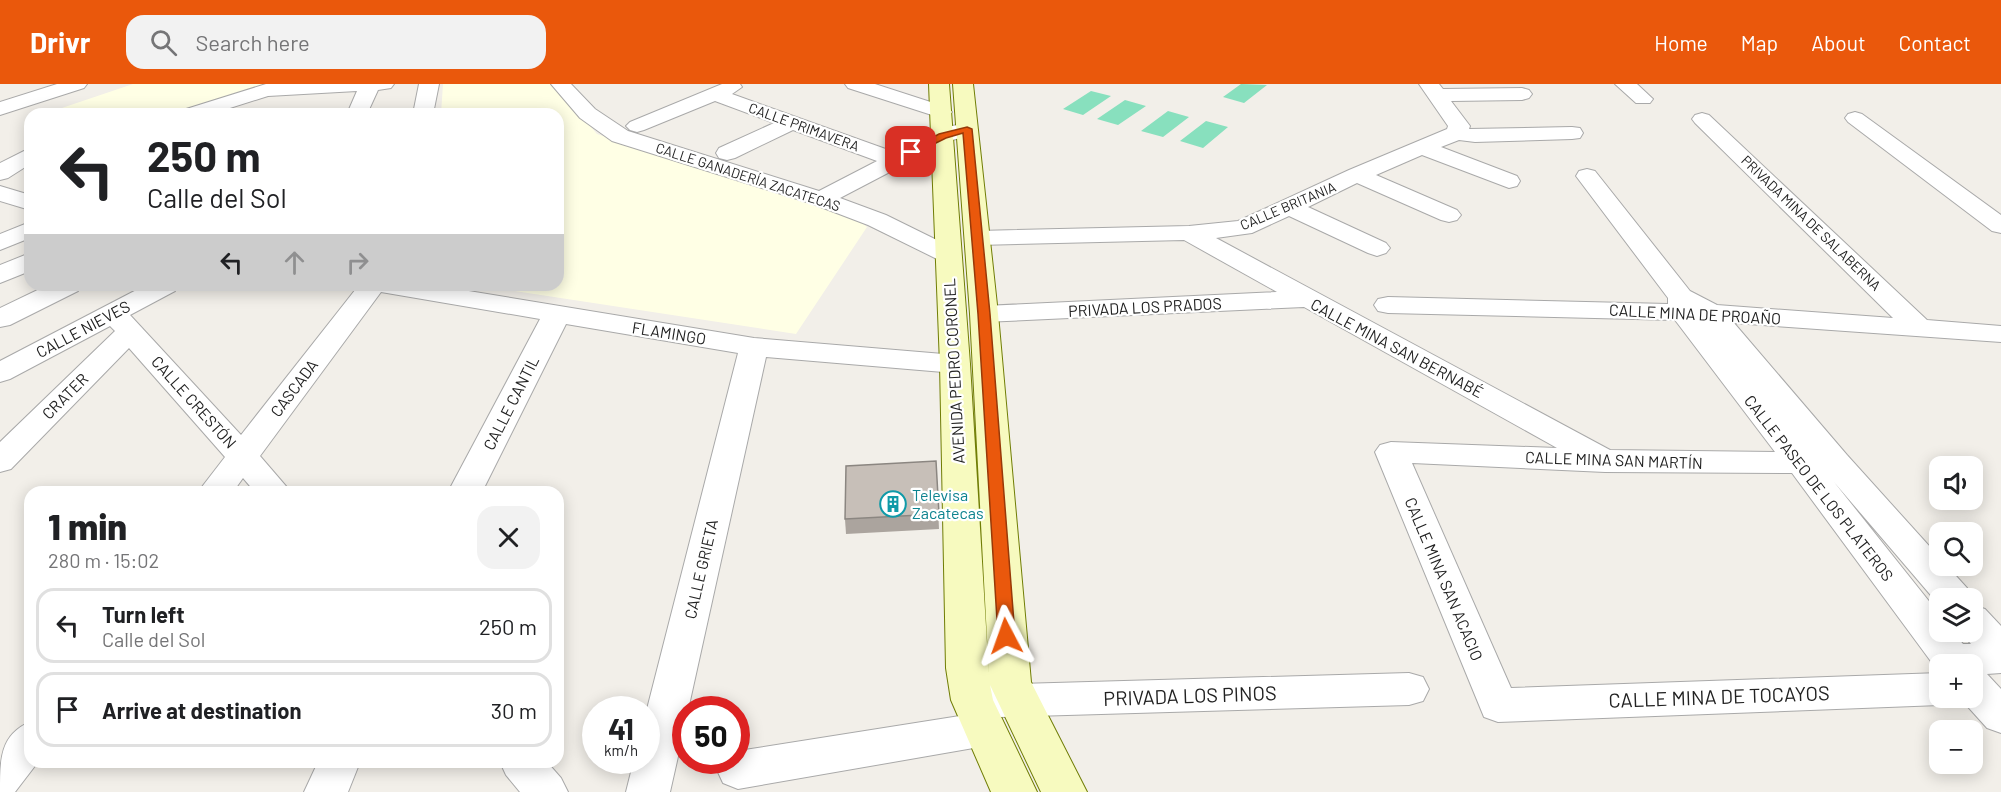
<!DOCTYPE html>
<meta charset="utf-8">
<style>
:root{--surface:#fff;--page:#f2f2f2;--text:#202124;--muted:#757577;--line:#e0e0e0;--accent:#ea580c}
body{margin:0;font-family:Barlow,sans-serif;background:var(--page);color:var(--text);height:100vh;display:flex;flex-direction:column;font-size:22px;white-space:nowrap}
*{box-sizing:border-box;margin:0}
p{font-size:20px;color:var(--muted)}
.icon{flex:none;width:33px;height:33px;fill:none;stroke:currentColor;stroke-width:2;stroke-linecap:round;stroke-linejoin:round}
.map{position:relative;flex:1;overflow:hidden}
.sheet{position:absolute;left:24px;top:402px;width:540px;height:282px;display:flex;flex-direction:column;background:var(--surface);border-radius:18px;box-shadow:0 3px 15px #0003}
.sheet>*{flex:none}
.hud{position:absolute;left:24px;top:24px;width:540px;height:183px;border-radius:18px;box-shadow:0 3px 15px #0003;background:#fff;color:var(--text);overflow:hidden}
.tools{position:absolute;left:1929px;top:372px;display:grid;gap:12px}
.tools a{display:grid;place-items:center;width:54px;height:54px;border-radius:12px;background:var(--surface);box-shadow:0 3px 15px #0003;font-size:30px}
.speed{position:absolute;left:582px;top:612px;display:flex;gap:12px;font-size:30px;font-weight:700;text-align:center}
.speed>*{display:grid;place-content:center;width:78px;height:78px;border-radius:50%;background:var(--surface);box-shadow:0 3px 15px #0003;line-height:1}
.speed small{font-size:15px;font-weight:400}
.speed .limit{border:9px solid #d22;background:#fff;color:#111}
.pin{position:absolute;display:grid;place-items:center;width:51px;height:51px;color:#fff;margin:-26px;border-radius:12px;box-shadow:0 3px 9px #0006}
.me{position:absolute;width:66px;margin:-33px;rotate:356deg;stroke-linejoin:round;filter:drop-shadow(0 0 4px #0008)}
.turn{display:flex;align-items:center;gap:21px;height:126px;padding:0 24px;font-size:27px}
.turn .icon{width:78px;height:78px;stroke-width:2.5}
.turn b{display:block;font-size:42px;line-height:51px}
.lanes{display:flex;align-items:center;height:57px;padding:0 24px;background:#0003;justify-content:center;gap:30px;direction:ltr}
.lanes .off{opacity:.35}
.round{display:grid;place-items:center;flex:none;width:63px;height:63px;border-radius:18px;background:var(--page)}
.overview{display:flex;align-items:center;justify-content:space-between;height:102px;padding:0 24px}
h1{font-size:36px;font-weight:800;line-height:45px}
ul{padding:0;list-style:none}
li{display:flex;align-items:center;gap:18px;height:75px;margin:0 12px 9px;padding:0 12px;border:3px solid var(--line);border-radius:18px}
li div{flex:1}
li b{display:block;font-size:22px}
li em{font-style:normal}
header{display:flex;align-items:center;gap:36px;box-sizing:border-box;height:84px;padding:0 30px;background:var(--accent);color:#fff}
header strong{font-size:28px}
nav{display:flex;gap:33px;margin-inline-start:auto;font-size:21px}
.search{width:420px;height:54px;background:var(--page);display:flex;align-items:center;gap:15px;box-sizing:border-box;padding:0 21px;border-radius:18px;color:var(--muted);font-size:22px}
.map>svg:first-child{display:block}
.education{fill:#ffffe5}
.pitch{fill:#88e0be}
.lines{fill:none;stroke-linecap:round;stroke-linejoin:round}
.minor-casing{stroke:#a9a9a9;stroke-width:2}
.secondary-casing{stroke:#707d05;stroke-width:2}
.minor{fill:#fff;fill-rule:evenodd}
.secondary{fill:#f7fabf;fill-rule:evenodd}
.wall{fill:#aba49e}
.building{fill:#c7bfb8;stroke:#8b8681;stroke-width:1.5}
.route{fill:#ea580c;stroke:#983908;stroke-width:1.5}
.labels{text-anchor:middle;stroke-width:4.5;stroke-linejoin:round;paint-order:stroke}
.far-street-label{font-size:14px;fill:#222;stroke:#fff}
.street-label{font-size:16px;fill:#222;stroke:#fff}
.culture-label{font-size:16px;fill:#0d838f;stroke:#fff;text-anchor:start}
.near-street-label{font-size:20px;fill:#222;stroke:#fff}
</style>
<header>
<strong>Drivr</strong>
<div class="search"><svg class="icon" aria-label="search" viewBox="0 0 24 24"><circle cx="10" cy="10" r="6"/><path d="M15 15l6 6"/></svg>Search here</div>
<nav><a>Home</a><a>Map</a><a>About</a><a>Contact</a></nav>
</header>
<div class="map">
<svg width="2001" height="708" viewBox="0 0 2001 708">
<rect width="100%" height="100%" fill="#f2efe9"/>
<!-- education -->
<path class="education" d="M133,0H267L195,24L53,27Z
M443,0H554L597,50L853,132L867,143L796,250L475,201H558V30H441Z"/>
<!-- pitch -->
<path class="pitch" d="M1241,0L1267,1L1244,19L1223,13Z
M1091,7L1111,12L1083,31L1063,25Z
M1125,16L1146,22L1118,41L1097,35Z
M1168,27L1189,33L1163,53L1141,47Z
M1206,37L1228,43L1203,64L1180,57Z"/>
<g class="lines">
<!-- minor casing -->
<g class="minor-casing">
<path id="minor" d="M57,0H87L84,4L0,31V18Z
M266,0H394L391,4L378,6L367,30H347L357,7L268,12L211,30H180L183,26Z
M419,0H439L433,30H413Z
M551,0H571L595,25L628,47L819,107L877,77L793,46L735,74L727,76L719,74L716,69L719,64L774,39L715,17L644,46L637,48L630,46L626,42L630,38L722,0H740L742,3L732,10L894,68C917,57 948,35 974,42L978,46L974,50L949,57L840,114L886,131L957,166L961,171L957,176L948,179L939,176L868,141L813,120L612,57L580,34Z
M845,0H875L949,24L952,28L949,32L942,34L935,32L848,4Z
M1419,0H1439L1443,5L1522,4L1529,6L1532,10L1529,14L1522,16L1451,17L1470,42L1469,45L1572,43L1580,44L1583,49L1580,54L1572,55L1475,58L1459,56L1441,63L1517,92L1520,97L1517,102L1509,104L1422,71L1376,91L1457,126L1461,131L1457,136L1449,138L1441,136L1357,99L1308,123L1386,159L1390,164L1386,169L1377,172L1368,169L1289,132L1252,149L1216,154L1610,366L1775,368L1675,236L1388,229L1378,227L1374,221L1378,215L1388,213L1668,220V214L1576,92L1579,87L1587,85L1595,87L1690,207L1717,221L1893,234L1695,39L1692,35L1695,31L1702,29L1709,31L1927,236L2001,242V258L1734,239L1847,371L1940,474V482H1947L1967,504L1972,514H1940V522L1834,398L1940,531V548H1953L1963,560H1971L1961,548H1972V521L1985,525L2001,542V589L1987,590L2001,605V649L1987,644L1960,614H1972V580H1940L1938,587L1792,389L1605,388L1412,379L1511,604L1940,589V614H1956L1954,617L1940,621L1498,638L1484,633L1375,368L1380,361L1391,358L1557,364L1304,223L984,238L974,236L970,230L974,224L984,222L1277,208L1184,156L978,161L969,159L966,154L969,149L978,147L1189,142L1238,137L1349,86L1447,45L1448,42Z
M1615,0H1637L1653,15L1650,19H1636Z
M1855,28L1862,30L2001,131V149L1992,147L1848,38L1845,34L1848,30Z
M30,64V80L8,94L0,96V79Z
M0,102L30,111V126L0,117Z
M30,138V154L0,166V150Z
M30,169V187L0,199V181Z
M48,201H82L78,207L10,241L0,243V224Z
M146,201H179L175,207L130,231L241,351L359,201H432L754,254L955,271L965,274L970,280L965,286L955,289L766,273L688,626H686V637L670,708H626L634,676H646V629L738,269L566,240L482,408H448L540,235L381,208L260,372L291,408H255L243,394L233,408H198L225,373L129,264L11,385L0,388V358L115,247L110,242L10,295L0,298V277Z
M1409,589L1423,593L1429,605L1423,617L1409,621L1000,633L1006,645L1000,657L985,662L738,705L723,699L717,686L721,676H736L738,667L966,631L958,628L952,616L958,604L972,599L1019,600Z
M30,638V678H38L15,708H0C0,675 0,651 30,638Z
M318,678H360L348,708H304Z
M500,678H547L561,694L568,708H520L506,691Z"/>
</g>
<!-- secondary casing -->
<g class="secondary-casing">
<path id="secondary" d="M929,0H949L970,280L989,592L970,230L953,0H973L998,230L1031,598L1087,708H1041L990,601L993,616L1037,708H991L951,616L946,584L940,280Z"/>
</g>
<!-- minor -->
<use href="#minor" class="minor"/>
<!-- secondary -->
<use href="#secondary" class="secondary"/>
</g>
<!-- wall -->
<path class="wall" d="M936,377L939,445L846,450L845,435Z"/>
<!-- building -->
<path class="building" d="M936,377L939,430L845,435L846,382Z"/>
<!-- route -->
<path class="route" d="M967,43L972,45L990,230L1015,552L1012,556L1006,558L1001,556L998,552L978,230L963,49L946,54L914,70L906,68L939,50Z"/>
<!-- icons -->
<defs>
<g id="building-ring" transform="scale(1.35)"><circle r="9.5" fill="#fff" stroke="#0f9aa8" stroke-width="1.5"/><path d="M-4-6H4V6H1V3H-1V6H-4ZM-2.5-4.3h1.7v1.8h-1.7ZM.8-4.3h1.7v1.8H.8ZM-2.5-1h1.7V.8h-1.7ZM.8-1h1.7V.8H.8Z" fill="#0f9aa8"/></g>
</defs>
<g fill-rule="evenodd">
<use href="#building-ring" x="893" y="420"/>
</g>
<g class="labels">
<!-- far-street labels -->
<g class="far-street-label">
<text transform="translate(804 43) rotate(20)" y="5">CALLE PRIMAVERA</text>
<text transform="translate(748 93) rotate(18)" y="5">CALLE GANADERÍA ZACATECAS</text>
<text transform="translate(1288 122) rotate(-23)" y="5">CALLE BRITANIA</text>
<text transform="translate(1811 139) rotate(44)" y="5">PRIVADA MINA DE SALABERNA</text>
</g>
<!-- street labels -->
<g class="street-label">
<text transform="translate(1145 223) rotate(-3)" y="6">PRIVADA LOS PRADOS</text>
<text transform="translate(1695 230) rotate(3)" y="6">CALLE MINA DE PROAÑO</text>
<text transform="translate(83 245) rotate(-28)" y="6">CALLE NIEVES</text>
<text transform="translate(669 249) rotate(9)" y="6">FLAMINGO</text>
<text transform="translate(1397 264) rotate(28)" y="6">CALLE MINA SAN BERNABÉ</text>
<text transform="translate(954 287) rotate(-93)" y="6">AVENIDA PEDRO CORONEL</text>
<text transform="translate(294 304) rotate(-53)" y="6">CASCADA</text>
<text transform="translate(65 312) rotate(-45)" y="6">CRATER</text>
<text transform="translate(194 318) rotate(48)" y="6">CALLE CRESTÓN</text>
<text transform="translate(511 319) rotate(-63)" y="6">CALLE CANTIL</text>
<text transform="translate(1614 376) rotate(2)" y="6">CALLE MINA SAN MARTÍN</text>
<text transform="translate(1819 404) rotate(52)" y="6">CALLE PASEO DE LOS PLATEROS</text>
<text transform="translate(701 485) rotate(-77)" y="6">CALLE GRIETA</text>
<text transform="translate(1444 495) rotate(67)" y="6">CALLE MINA SAN ACACIO</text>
</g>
<!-- culture labels -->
<g class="culture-label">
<text x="912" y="417">Televisa<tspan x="912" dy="18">Zacatecas</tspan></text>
</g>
<!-- near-street labels -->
<g class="near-street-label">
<text transform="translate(1190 612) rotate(-2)" y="7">PRIVADA LOS PINOS</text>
<text transform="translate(1719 613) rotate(-2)" y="7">CALLE MINA DE TOCAYOS</text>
</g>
</g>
</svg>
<div class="tools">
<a><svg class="icon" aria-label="sound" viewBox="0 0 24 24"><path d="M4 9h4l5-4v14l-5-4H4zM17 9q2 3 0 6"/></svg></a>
<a><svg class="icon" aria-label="search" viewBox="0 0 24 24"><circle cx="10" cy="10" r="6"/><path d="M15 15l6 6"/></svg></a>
<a><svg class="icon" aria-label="layers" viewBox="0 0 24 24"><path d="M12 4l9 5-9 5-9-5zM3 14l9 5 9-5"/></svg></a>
<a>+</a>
<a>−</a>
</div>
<div class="speed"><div>41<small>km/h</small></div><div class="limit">50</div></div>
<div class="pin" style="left:911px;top:68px;background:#d93025"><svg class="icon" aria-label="arrive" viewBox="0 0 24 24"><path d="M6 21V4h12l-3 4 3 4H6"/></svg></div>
<svg class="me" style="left:1006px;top:552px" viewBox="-20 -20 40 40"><path d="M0-17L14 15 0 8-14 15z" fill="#ea580c" stroke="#fff" stroke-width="4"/></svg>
<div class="hud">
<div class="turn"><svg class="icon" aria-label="left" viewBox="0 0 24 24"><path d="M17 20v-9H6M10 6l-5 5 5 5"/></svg><div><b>250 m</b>Calle del Sol</div></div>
<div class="lanes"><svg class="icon" aria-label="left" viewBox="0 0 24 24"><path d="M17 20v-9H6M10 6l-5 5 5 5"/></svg><svg class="icon off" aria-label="ahead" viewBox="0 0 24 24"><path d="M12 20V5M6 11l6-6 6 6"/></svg><svg class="icon off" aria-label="right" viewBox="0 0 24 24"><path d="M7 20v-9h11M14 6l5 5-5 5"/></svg></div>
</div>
<section class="sheet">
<div class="overview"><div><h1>1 min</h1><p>280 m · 15:02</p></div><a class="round"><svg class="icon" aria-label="close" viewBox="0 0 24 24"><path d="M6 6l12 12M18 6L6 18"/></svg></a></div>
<ul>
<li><svg class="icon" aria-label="left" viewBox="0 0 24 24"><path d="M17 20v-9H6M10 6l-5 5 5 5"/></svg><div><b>Turn left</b><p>Calle del Sol</p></div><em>250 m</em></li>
<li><svg class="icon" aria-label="arrive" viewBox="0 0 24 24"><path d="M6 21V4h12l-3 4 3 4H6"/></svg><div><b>Arrive at destination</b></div><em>30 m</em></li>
</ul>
</section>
</div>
